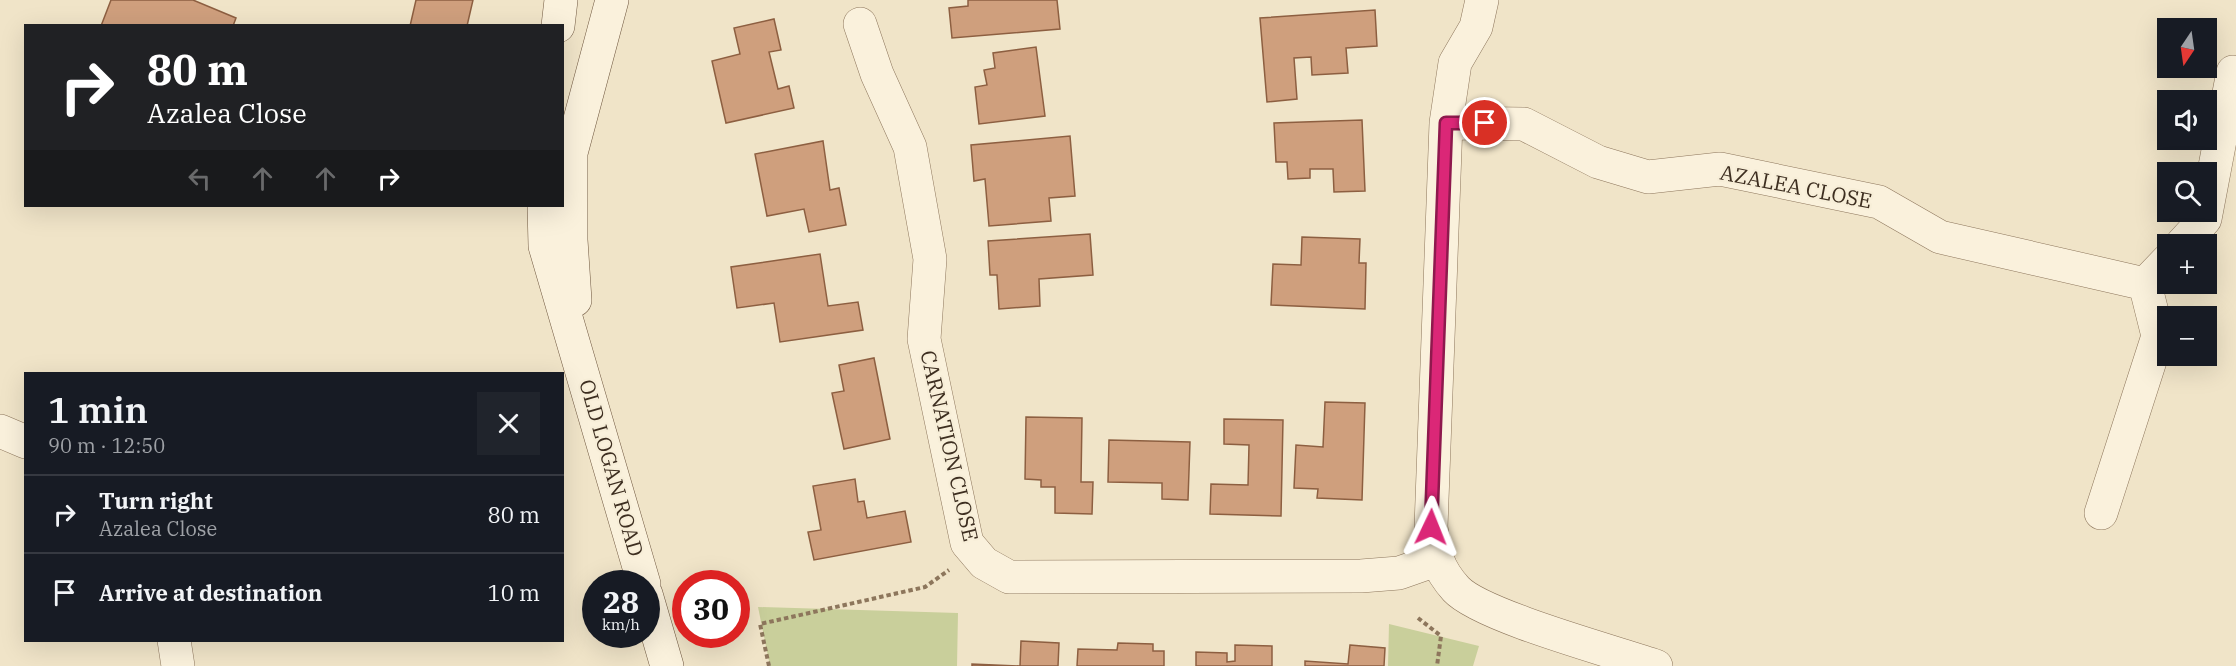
<!DOCTYPE html>
<meta charset="utf-8">
<style>
:root{--surface:#171b24;--page:#20242c;--text:#f1f3f6;--muted:#9ea1a6;--line:#363941}
body{margin:0;font-family:"IBM Plex Serif",serif;background:var(--page);color:var(--text);height:100vh;display:flex;flex-direction:column;font-size:22px;white-space:nowrap}
*{box-sizing:border-box;margin:0}
p{font-size:20px;color:var(--muted)}
.icon{flex:none;width:33px;height:33px;fill:none;stroke:currentColor;stroke-width:2;stroke-linecap:round;stroke-linejoin:round}
.map{position:relative;flex:1;overflow:hidden}
.drawer{position:absolute;left:24px;top:372px;width:540px;height:270px;display:flex;flex-direction:column;background:var(--surface);border-radius:0px;box-shadow:0 6px 24px #0002}
.drawer>*{flex:none}
.banner{position:absolute;left:24px;top:24px;width:540px;height:183px;border-radius:0px;box-shadow:0 6px 24px #0002;background:#202124;color:#fff;overflow:hidden}
.needle{width:39px;rotate:193deg}
.fabs{position:absolute;left:2157px;top:18px;display:grid;gap:12px}
.fabs a{display:grid;place-items:center;width:60px;height:60px;border-radius:0px;background:var(--surface);box-shadow:0 6px 24px #0002;font-size:30px}
.speed{position:absolute;left:582px;top:570px;display:flex;gap:12px;font-size:30px;font-weight:700;text-align:center}
.speed>*{display:grid;place-content:center;width:78px;height:78px;border-radius:50%;background:var(--surface);box-shadow:0 6px 24px #0002;line-height:1}
.speed small{font-size:15px;font-weight:400}
.speed .limit{border:9px solid #d22;background:#fff;color:#111}
.pin{position:absolute;display:grid;place-items:center;width:51px;height:51px;color:#fff;margin:-26px;border:3px solid #fff;border-radius:50%;box-shadow:0 2px 6px #0007}
.me{position:absolute;width:66px;margin:-33px;rotate:2deg;stroke-linejoin:round;filter:drop-shadow(0 0 4px #0008)}
.turn{display:flex;align-items:center;gap:21px;height:126px;padding:0 24px;font-size:27px}
.turn .icon{width:78px;height:78px;stroke-width:2.5}
.turn b{display:block;font-size:42px;line-height:51px}
.lanes{display:flex;align-items:center;height:57px;padding:0 24px;background:#0003;justify-content:center;gap:30px;direction:ltr}
.lanes .off{opacity:.35}
.round{display:grid;place-items:center;flex:none;width:63px;height:63px;border-radius:0px;background:var(--page)}
.headline{display:flex;align-items:center;justify-content:space-between;height:102px;padding:0 24px}
h1{font-size:36px;font-weight:600;line-height:45px}
ul{padding:0;list-style:none}
li{display:flex;align-items:center;gap:18px;height:78px;padding:0 24px;border-top:2px solid var(--line)}
li div{flex:1}
li b{display:block;font-size:22px}
li em{font-style:normal}
.map>svg:first-child{display:block}
.green{fill:#c9cf9b}
.building{fill:#cf9f7d;stroke:#8d5f41;stroke-width:1.5}
.lines{fill:none;stroke-linecap:round;stroke-linejoin:round}
.street-casing{stroke:#8d765c;stroke-width:34}
.secondary-casing{stroke:#6f573f;stroke-width:34}
.path{stroke:#8d765c;stroke-width:4;stroke-dasharray:4.5 3;stroke-linecap:butt}
.street{stroke:#faf1dc;stroke-width:33}
.secondary{stroke:#faf1dc;stroke-width:33}
.route-casing{stroke:#8e194d;stroke-width:15}
.route{stroke:#db2777;stroke-width:10}
.labels{text-anchor:middle;stroke-width:4.5;stroke-linejoin:round;paint-order:stroke}
.street-label{font-size:21px;fill:#3d2e20;stroke:#f7eed8}
</style>
<div class="map">
<svg width="2236" height="666" viewBox="0 0 2236 666">
<rect width="100%" height="100%" fill="#f0e4c8"/>
<!-- green -->
<path class="green" d="M758,607L958,613L957,666H770Z
M1389,624L1479,646L1473,666H1388Z"/>
<!-- building -->
<path class="building" d="M111,0H193L236,18L233,26H101Z
M416,0H473L467,26H410Z
M968,0H1057L1060,29L952,38L949,8L968,6Z
M1375,10L1377,46L1346,48L1348,73L1312,75L1311,57L1294,58L1297,99L1267,102L1260,18Z
M774,19L781,50L769,52L778,89L789,86L794,108L726,123L712,61L740,54L734,28Z
M1036,47L1045,116L979,124L975,87L987,85L984,70L995,68L993,53Z
M1362,120L1365,191L1334,192L1333,169H1310V178L1288,179L1287,162H1276L1274,123Z
M1070,136L1075,196L1049,198L1051,221L989,226L985,179L974,181L971,145Z
M823,141L830,190L839,188L846,225L809,232L804,209L767,216L755,154Z
M1090,234L1093,275L1039,279L1040,306L999,309L997,275H990L988,241Z
M1302,237L1360,239L1359,263H1366L1365,309L1271,305L1273,264L1301,265Z
M820,254L828,306L858,302L863,330L780,342L774,303L737,308L731,267Z
M874,358L890,439L844,449L832,393L844,391L839,365Z
M1325,402L1365,403L1362,500L1317,498L1318,489L1294,488L1296,445L1323,447Z
M1026,417L1082,418L1081,482H1093L1092,514L1055,513V487H1041V480L1025,479Z
M1224,419L1283,420L1281,516L1210,514L1211,484L1248,485L1249,445L1224,444Z
M1109,440L1190,442L1188,500L1162,499V483L1108,482Z
M855,479L858,502L864,501L867,518L905,511L911,542L814,560L808,532L821,530L813,486Z
M1021,641L1059,643L1058,666H972V664L1020,666Z
M1118,643L1153,644V651H1164V666H1077L1078,649L1117,650Z
M1235,645L1272,646V666H1196V652L1227,653V662L1235,661Z
M1350,645L1385,648L1384,666H1305V661L1348,664Z"/>
<g class="lines">
<!-- street casing -->
<g class="street-casing">
<path id="street" d="M1482,0L1476,27L1455,63L1446,123L1431,527C1435,554 1437,568 1456,589C1481,616 1615,652 1656,666
M860,24L877,74L910,147L930,259L924,339L967,543L984,563L1009,577L1361,576L1399,573L1436,560
M1446,123L1524,124L1598,162L1648,177L1720,169L1879,202L1940,237L2145,284
M2182,244L2205,219L2233,72
M0,431L26,442
M2101,513L2158,336L2145,284L2168,260
M174,640L178,666"/>
</g>
<!-- secondary casing -->
<g class="secondary-casing">
<path id="secondary" d="M558,26L561,0
M544,206L545,246L644,584
M575,300L571,240V153L612,0
M646,594L667,666"/>
</g>
<!-- path -->
<path class="path" d="M1418,618L1441,636L1437,666
M769,666L760,624L925,587L949,570"/>
<!-- street -->
<use href="#street" class="street"/>
<!-- secondary -->
<use href="#secondary" class="secondary"/>
</g>
<g class="lines">
<!-- route casing -->
<g class="route-casing">
<path id="route" d="M1431,527L1446,123H1485"/>
</g>
<!-- route -->
<use href="#route" class="route"/>
</g>
<g class="labels">
<!-- street labels -->
<g class="street-label">
<text transform="translate(1796 187) rotate(11)" y="7">AZALEA CLOSE</text>
<text transform="translate(949 446) rotate(77)" y="7">CARNATION CLOSE</text>
<text transform="translate(611 468) rotate(74)" y="7">OLD LOGAN ROAD</text>
</g>
</g>
</svg>
<div class="fabs">
<a><svg class="needle" viewBox="-14 -14 28 28"><path d="M0-13l5 13h-10z" fill="#e53935"/><path d="M0 13l5-13h-10z" fill="#9ea1a6"/></svg></a>
<a><svg class="icon" aria-label="sound" viewBox="0 0 24 24"><path d="M4 9h4l5-4v14l-5-4H4zM17 9q2 3 0 6"/></svg></a>
<a><svg class="icon" aria-label="search" viewBox="0 0 24 24"><circle cx="10" cy="10" r="6"/><path d="M15 15l6 6"/></svg></a>
<a>+</a>
<a>−</a>
</div>
<div class="speed"><div>28<small>km/h</small></div><div class="limit">30</div></div>
<div class="pin" style="left:1485px;top:123px;background:#d93025"><svg class="icon" aria-label="arrive" viewBox="0 0 24 24"><path d="M6 21V4h12l-3 4 3 4H6"/></svg></div>
<svg class="me" style="left:1431px;top:527px" viewBox="-20 -20 40 40"><path d="M0-17L14 15 0 8-14 15z" fill="#db2777" stroke="#fff" stroke-width="4"/></svg>
<div class="banner">
<div class="turn"><svg class="icon" aria-label="right" viewBox="0 0 24 24"><path d="M7 20v-9h11M14 6l5 5-5 5"/></svg><div><b>80 m</b>Azalea Close</div></div>
<div class="lanes"><svg class="icon off" aria-label="left" viewBox="0 0 24 24"><path d="M17 20v-9H6M10 6l-5 5 5 5"/></svg><svg class="icon off" aria-label="ahead" viewBox="0 0 24 24"><path d="M12 20V5M6 11l6-6 6 6"/></svg><svg class="icon off" aria-label="ahead" viewBox="0 0 24 24"><path d="M12 20V5M6 11l6-6 6 6"/></svg><svg class="icon" aria-label="right" viewBox="0 0 24 24"><path d="M7 20v-9h11M14 6l5 5-5 5"/></svg></div>
</div>
<section class="drawer">
<div class="headline"><div><h1>1 min</h1><p>90 m · 12:50</p></div><a class="round"><svg class="icon" aria-label="close" viewBox="0 0 24 24"><path d="M6 6l12 12M18 6L6 18"/></svg></a></div>
<ul>
<li><svg class="icon" aria-label="right" viewBox="0 0 24 24"><path d="M7 20v-9h11M14 6l5 5-5 5"/></svg><div><b>Turn right</b><p>Azalea Close</p></div><em>80 m</em></li>
<li><svg class="icon" aria-label="arrive" viewBox="0 0 24 24"><path d="M6 21V4h12l-3 4 3 4H6"/></svg><div><b>Arrive at destination</b></div><em>10 m</em></li>
</ul>
</section>
</div>
